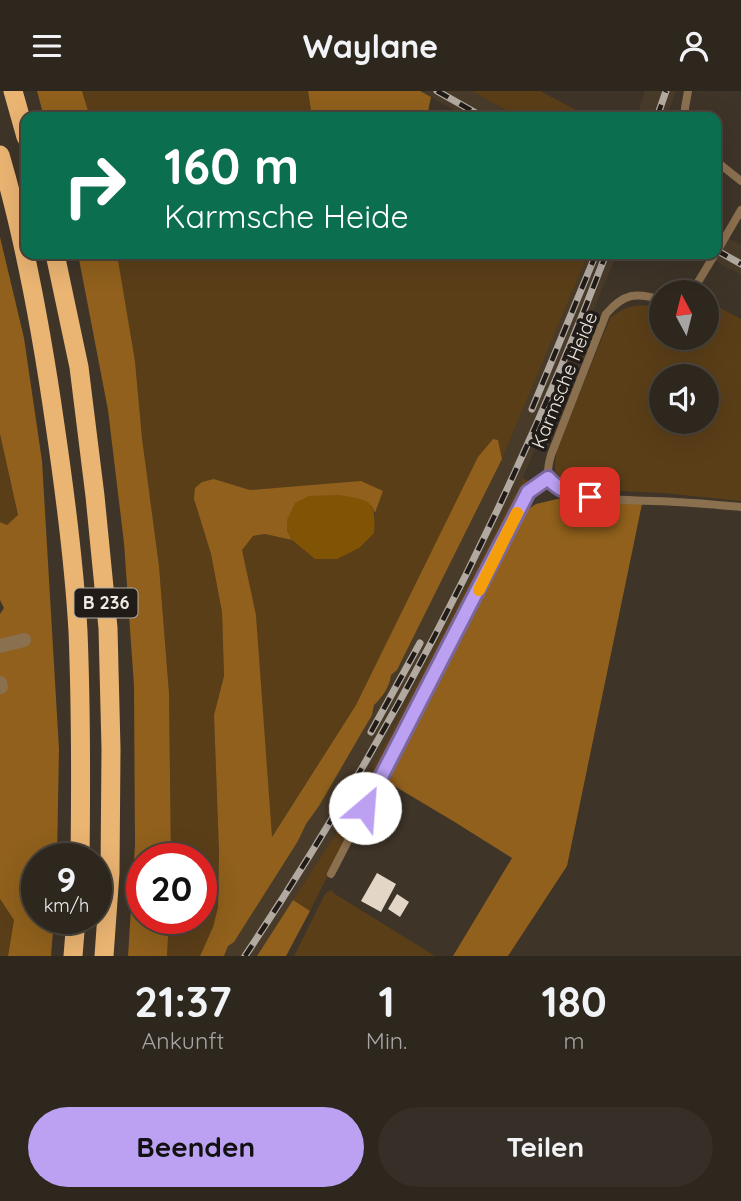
<!DOCTYPE html>
<html lang="de">
<style>
:root{--surface:#2e271e;--page:#362f27;--text:#f1f3f6;--muted:#a7a5a4;--line:#49443c;--accent:#bca0f2}
body{margin:0;font-family:Quicksand,sans-serif;background:var(--page);color:var(--text);height:100vh;display:flex;flex-direction:column;font-size:26px;white-space:nowrap}
*{box-sizing:border-box;margin:0}
p{font-size:23px;color:var(--muted)}
.icon{flex:none;width:38px;height:38px;fill:none;stroke:currentColor;stroke-width:2;stroke-linecap:round;stroke-linejoin:round}
.map{position:relative;height:865px;overflow:hidden}
.panel{display:flex;flex-direction:column;background:var(--surface);flex:1}
.panel>*{flex:none}
.guide{position:absolute;left:21px;top:21px;width:700px;height:147px;border-radius:14px;box-shadow:0 7px 28px #0002,0 0 0 2px var(--line);background:#0b6e4f;color:#fff;overflow:hidden}
.needle{width:46px;rotate:353deg}
.tools{position:absolute;left:649px;top:189px;display:grid;gap:14px}
.tools a{display:grid;place-items:center;width:70px;height:70px;border-radius:50%;background:var(--surface);box-shadow:0 7px 28px #0002,0 0 0 2px var(--line);font-size:35px}
.speed{position:absolute;left:21px;top:752px;display:flex;gap:14px;font-size:35px;font-weight:700;text-align:center}
.speed>*{display:grid;place-content:center;width:91px;height:91px;border-radius:50%;background:var(--surface);box-shadow:0 7px 28px #0002,0 0 0 2px var(--line);line-height:1}
.speed small{font-size:18px;font-weight:400}
.speed .limit{border:10px solid #d22;background:#fff;color:#111}
.pin{position:absolute;display:grid;place-items:center;width:60px;height:60px;color:#fff;margin:-30px;border-radius:14px;box-shadow:0 4px 10px #0006}
.me{position:absolute;width:77px;margin:-38px;rotate:27deg;stroke-linejoin:round;filter:drop-shadow(0 0 5px #0008)}
.turn{display:flex;align-items:center;gap:24px;height:147px;padding:0 28px;font-size:32px}
.turn .icon{width:91px;height:91px;stroke-width:2.5}
.turn b{display:block;font-size:49px;line-height:60px}
.eta{display:flex;justify-content:space-evenly;align-items:center;height:119px;text-align:center}
.eta b{font-size:42px;font-weight:700;line-height:49px}
.primary-button{display:flex;gap:14px;margin-top:auto;padding:14px 28px}
.primary-button a{flex:1;height:80px;border-radius:42px;background:var(--accent);color:#111;font-size:28px;font-weight:700;line-height:80px;text-align:center}
.primary-button a+a{background:var(--page);color:var(--text)}
header{display:flex;justify-content:space-between;align-items:center;height:91px;padding:0 28px;background:var(--surface);font-size:32px;font-weight:700}
.map>svg:first-child{display:block}
.built{fill:#493b2a}
.green{fill:#5a3e18;fill-rule:evenodd}
.forest{fill:#90601c}
.water{fill:#815305}
.building{fill:#e3d6c7}
.lines{fill:none;stroke-linecap:round;stroke-linejoin:round}
.service{stroke:#8b7050;stroke-width:8}
.minor{stroke:#8b7050;stroke-width:14}
.trunk{stroke:#eab472;stroke-width:19}
.rail-casing{stroke:#b2aaa1;stroke-width:7}
.rail{stroke:#211c17;stroke-width:4.5;stroke-dasharray:13;stroke-linecap:butt}
.service-bridge{stroke:#8b7050;stroke-width:8}
.route-casing{stroke:#7a689d;stroke-width:18}
.route{stroke:#bca0f2;stroke-width:12}
.slow{stroke:#f59e0b;stroke-width:12}
.labels{text-anchor:middle;stroke-width:7;stroke-linejoin:round;paint-order:stroke}
.shield{fill:#211c17;stroke:#b1aca4;stroke-width:2}
.shield-label{font-size:18px;font-weight:bold;fill:#efe9e1}
.street-label{font-size:19px;fill:#efe9e1;stroke:#211c17}
</style>
<header><svg class="icon" aria-label="menu" viewBox="0 0 24 24"><path d="M4 6h16M4 12h16M4 18h16"/></svg>Waylane<svg class="icon" aria-label="person" viewBox="0 0 24 24"><circle cx="12" cy="8" r="4"/><path d="M4 21q1-7 8-7t8 7"/></svg></header>
<div class="map">
<svg width="741" height="865" viewBox="0 0 741 865">
<rect width="100%" height="100%" fill="#3e3428"/>
<!-- built -->
<path class="built" d="M420,0H472L518,26H466Z
M645,0H676L667,26H637Z
M716,140L741,154V184L703,163H716Z
M588,163H617L518,398L364,693V699L257,865H224L228,855L234,851L298,750L306,733L319,715L372,624L374,613L381,608L391,584L397,579L502,368Z"/>
<!-- green -->
<path class="green" d="M82,0H308L312,26H90Z
M472,0H540L589,26H518Z
M117,163H588L502,368L498,349L356,614L271,747L256,524L241,459L253,445L265,443L292,449L315,468L374,442L375,422L383,400L298,396L250,399L214,388L194,408L211,463L222,521L224,585L214,624L219,761L218,816L213,836L200,865H167L169,828H201V768H171L169,602L159,475L142,347L135,270Z
M707,210L741,228V410L663,402L577,398L564,392L555,380L556,361L610,227C628,213 640,212 661,217L662,247H707ZM662,285H707V331H662Z
M0,343L18,425L7,434L0,431Z
M523,387L532,392L522,405L402,637L310,820L293,809L364,699V693Z
M331,799L335,803L435,865H294L325,803Z
M0,808L14,829L8,865H0Z"/>
<!-- forest -->
<path class="forest" d="M37,0H82L90,26H44Z
M308,0H420L431,6L427,26H312Z
M0,146L24,247L42,370L59,658L57,768H37V828H54L51,865H8L14,829L0,808V523L4,517L0,509V431L7,434L18,424L0,343Z
M78,163H117L135,270L142,347L159,475L169,602L171,768H142V828H169L167,865H128L135,754L134,595L124,452L108,319Z
M493,348L498,349L502,368L397,579L391,584C390,595 382,607 374,614L372,624L319,715L306,733L298,750L234,851L228,855L224,865H200L213,836L218,816L219,761L214,624L224,585L222,521L211,463L194,408L195,397L202,391L214,388L250,399L361,390L383,400L375,422L371,414L287,439L292,449L265,443L253,445L242,459L256,524L272,746L356,614L478,366Z
M566,406L642,413L567,775L508,865H453L512,767L453,730L391,693L379,715L375,706L522,422L536,413Z
M293,809L310,820L286,865H257Z"/>
<!-- water -->
<path class="water" d="M339,404C369,409 377,408 374,442L359,457L337,468H315L292,449L287,439V429L295,412L309,405Z"/>
<!-- building -->
<path class="building" d="M377,782L396,793L381,821L361,810Z
M397,803L409,811L400,826L388,818Z"/>
<g class="lines">
<!-- service -->
<path class="service" d="M685,26V17L688,0
M716,70L741,90
M692,201L715,163
M662,209C636,201 624,202 606,223L551,364C548,375 545,385 555,394C574,411 649,409 676,411C698,412 719,414 741,416
M331,783L528,401L548,387"/>
<!-- minor -->
<path class="minor" d="M0,555L24,549
M0,592L1,596"/>
<!-- trunk -->
<path class="trunk" d="M13,0L26,46
M0,64C26,152 42,243 55,334C65,402 74,471 78,540C81,616 81,692 80,768
M55,163L79,276L95,405L108,537L111,658L110,782L104,865
M73,865L76,828"/>
<!-- rail casing -->
<g class="rail-casing">
<path id="rail" d="M437,0L483,26
M657,26L666,0
M716,159L741,173
M532,318L596,163
M371,641L420,552
M245,865C391,646 513,409 606,163"/>
</g>
<!-- rail -->
<use href="#rail" class="rail"/>
<!-- service-bridge -->
<path class="service-bridge" d="M716,162L741,119"/>
</g>
<g class="lines">
<!-- route casing -->
<g class="route-casing">
<path id="route" d="M365,717L528,401L548,387C560,401 573,403 590,406"/>
</g>
<!-- route -->
<use href="#route" class="route"/>
<!-- slow -->
<path class="slow" d="M479,499L517,422"/>
</g>
<g class="labels">
<!-- shield labels -->
<rect class="shield" x="74.5" y="497.5" width="63" height="29" rx="5"/>
<g class="shield-label">
<text x="106" y="518">B 236</text>
</g>
<!-- street labels -->
<g class="street-label">
<text transform="translate(564 289) rotate(-68)" y="7">Karmsche Heide</text>
</g>
</g>
</svg>
<div class="tools">
<a><svg class="needle" viewBox="-14 -14 28 28"><path d="M0-13l5 13h-10z" fill="#e53935"/><path d="M0 13l5-13h-10z" fill="#a7a5a4"/></svg></a>
<a><svg class="icon" aria-label="sound" viewBox="0 0 24 24"><path d="M4 9h4l5-4v14l-5-4H4zM17 9q2 3 0 6"/></svg></a>
</div>
<div class="speed"><div>9<small>km/h</small></div><div class="limit">20</div></div>
<div class="pin" style="left:590px;top:406px;background:#d93025"><svg class="icon" aria-label="arrive" viewBox="0 0 24 24"><path d="M6 21V4h12l-3 4 3 4H6"/></svg></div>
<svg class="me" style="left:365px;top:717px" viewBox="-20 -20 40 40"><circle r="19" fill="#fff"/><path d="M0-13L10 11 0 6-10 11z" fill="#bca0f2"/></svg>
<div class="guide">
<div class="turn"><svg class="icon" aria-label="right" viewBox="0 0 24 24"><path d="M7 20v-9h11M14 6l5 5-5 5"/></svg><div><b>160 m</b>Karmsche Heide</div></div>
</div>
</div>
<section class="panel">
<div class="eta">
<div><b>21:37</b><p>Ankunft</p></div>
<div><b>1</b><p>Min.</p></div>
<div><b>180</b><p>m</p></div>
</div>
<div class="primary-button"><a>Beenden</a><a>Teilen</a></div>
</section>
